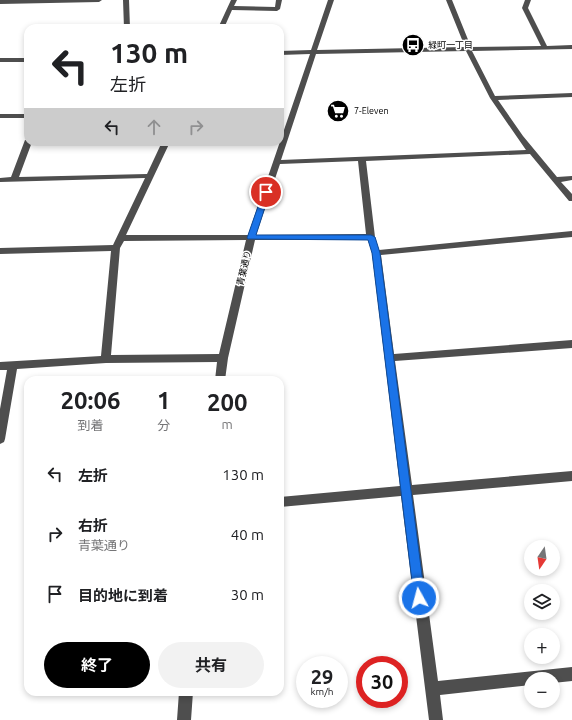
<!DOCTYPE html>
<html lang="ja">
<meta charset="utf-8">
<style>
:root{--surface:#fff;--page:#f2f2f2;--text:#202124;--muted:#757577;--accent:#000}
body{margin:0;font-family:Ubuntu,"Noto Sans JP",sans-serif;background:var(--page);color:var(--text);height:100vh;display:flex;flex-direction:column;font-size:15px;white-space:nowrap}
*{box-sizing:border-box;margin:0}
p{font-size:13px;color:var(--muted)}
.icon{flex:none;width:22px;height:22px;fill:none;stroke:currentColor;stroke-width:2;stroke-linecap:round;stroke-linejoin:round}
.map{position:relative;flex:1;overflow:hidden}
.side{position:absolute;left:24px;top:376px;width:260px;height:320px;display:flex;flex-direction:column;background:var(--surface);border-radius:12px;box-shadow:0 2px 6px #0003}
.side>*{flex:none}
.hud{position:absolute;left:24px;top:24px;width:260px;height:122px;border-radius:12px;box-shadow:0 2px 6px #0003;background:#fff;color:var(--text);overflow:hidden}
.needle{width:26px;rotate:193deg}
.buttons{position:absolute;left:524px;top:540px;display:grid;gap:8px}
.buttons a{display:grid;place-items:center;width:36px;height:36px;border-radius:50%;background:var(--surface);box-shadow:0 2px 6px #0003;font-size:20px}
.speed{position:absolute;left:296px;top:656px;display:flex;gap:8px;font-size:20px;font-weight:700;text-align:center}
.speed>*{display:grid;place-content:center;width:52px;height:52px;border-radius:50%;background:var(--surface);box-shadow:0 2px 6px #0003;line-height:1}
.speed small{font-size:10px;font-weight:400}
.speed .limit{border:6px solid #d22;background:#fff;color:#111}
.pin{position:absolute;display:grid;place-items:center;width:34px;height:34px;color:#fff;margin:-17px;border:2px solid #fff;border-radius:50%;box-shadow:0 1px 4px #0007}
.me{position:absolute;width:44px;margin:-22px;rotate:353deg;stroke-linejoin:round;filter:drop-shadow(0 0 3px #0008)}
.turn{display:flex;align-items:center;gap:14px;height:84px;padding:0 20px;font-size:18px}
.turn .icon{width:52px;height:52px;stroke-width:2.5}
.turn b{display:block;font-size:28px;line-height:34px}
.lanes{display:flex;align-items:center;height:38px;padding:0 20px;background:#0003;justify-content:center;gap:20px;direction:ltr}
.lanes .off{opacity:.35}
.eta{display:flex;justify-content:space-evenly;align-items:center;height:68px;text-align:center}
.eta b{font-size:24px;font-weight:700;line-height:28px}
.action{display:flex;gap:8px;margin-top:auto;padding:8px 20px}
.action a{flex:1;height:46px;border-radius:24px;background:var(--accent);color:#fff;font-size:16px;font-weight:700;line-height:46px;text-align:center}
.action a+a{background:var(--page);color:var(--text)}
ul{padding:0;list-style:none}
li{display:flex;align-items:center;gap:12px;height:60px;padding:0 20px}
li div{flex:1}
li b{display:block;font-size:15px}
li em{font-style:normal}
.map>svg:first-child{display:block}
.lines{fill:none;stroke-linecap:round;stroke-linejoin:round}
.minor{fill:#4e4e4e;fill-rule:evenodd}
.route{fill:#1a73e8;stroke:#114b97}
.labels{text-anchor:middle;stroke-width:3;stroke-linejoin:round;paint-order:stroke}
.far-poi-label{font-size:9px;fill:#000;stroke:#fff;text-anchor:start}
.far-street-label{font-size:9px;fill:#000;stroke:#fff}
</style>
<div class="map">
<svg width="572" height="720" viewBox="0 0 572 720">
<rect width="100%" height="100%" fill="#fff"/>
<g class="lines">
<!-- minor -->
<path class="minor" d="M0,0H102L99,2L0,4Z
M123,0H129L130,28H124Z
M231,0H237L234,6L275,7L276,0H282L280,9L277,11L232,10L224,28H218Z
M328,0H334L317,50L465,47L446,0H452L471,47L541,46L522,8L525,0H531L528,8L547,46L572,45V49L472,51L495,96L572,93V97L498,100L523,136L557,177L572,176V180L561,182L572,194V201H569L530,154L366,161L375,237L379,250L572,231V237L381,255L394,354L572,340V348L395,361L412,485L572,471V481L413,495L438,681L572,667V681L553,683V679H531V685L440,695L443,720H429L401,496L280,507V497L400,486L372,253L368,240H255L228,358L225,380H215L217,362L106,363L17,369L5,439L4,442L0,444V409L7,370H0V362L101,356L111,251L0,254V248L113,245L145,178L0,182V178L11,177L25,140H28V142H32L19,177L147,174L162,142H170L126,235H248L310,54L280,55V51L311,50ZM466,51L490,98L526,150L281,160L316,54ZM358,161L366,234L256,235L280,164ZM246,240L219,354L111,355L120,248L124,241Z
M0,58H28V62H0Z
M0,114H28V118H0Z
M179,692H193L191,720H177Z"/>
</g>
<!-- route -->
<path class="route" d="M266,190L270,192L256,235H371L375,237L380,253L425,598L424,602L419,603L415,602L414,598L372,253L368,240L248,239L247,238L263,192Z"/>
<!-- icons -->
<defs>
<g id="bus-disc" transform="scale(1.15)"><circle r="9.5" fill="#000" stroke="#fff"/><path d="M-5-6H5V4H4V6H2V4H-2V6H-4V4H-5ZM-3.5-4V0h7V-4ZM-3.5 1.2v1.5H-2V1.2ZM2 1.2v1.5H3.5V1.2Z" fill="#fff"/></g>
<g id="supermarket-disc" transform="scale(1.15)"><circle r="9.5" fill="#000" stroke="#fff"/><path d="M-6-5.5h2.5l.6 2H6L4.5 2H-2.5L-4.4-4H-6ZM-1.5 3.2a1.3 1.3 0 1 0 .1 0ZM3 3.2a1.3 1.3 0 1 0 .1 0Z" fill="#fff"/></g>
</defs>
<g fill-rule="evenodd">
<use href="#bus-disc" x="413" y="45"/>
<use href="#supermarket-disc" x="338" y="111"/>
</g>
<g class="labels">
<!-- far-poi labels -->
<g class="far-poi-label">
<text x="428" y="48">緑町一丁目</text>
<text x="354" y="114">7-Eleven</text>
</g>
<!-- far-street labels -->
<g class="far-street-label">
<text transform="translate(244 268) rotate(-77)" y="3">青葉通り</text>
</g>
</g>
</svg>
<div class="buttons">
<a><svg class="needle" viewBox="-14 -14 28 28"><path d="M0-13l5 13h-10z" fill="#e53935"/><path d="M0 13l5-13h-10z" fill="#757577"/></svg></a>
<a><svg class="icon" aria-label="layers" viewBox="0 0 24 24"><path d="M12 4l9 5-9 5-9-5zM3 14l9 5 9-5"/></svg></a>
<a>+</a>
<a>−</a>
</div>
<div class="speed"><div>29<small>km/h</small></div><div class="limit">30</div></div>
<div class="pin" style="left:266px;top:192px;background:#d93025"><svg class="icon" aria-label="arrive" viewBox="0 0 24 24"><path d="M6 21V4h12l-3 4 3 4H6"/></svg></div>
<svg class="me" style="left:419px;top:598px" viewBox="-20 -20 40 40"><circle r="17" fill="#1a73e8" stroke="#fff" stroke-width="3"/><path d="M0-11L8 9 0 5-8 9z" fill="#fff"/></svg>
<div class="hud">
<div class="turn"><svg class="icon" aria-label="left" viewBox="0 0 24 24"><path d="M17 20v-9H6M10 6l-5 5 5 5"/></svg><div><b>130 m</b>左折</div></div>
<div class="lanes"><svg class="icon" aria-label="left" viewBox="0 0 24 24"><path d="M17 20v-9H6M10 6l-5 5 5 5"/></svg><svg class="icon off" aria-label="ahead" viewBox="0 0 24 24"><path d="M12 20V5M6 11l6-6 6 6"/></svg><svg class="icon off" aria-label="right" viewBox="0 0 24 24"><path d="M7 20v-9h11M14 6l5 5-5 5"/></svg></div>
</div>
<section class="side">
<div class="eta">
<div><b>20:06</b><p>到着</p></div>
<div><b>1</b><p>分</p></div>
<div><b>200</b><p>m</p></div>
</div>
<ul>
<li><svg class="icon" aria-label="left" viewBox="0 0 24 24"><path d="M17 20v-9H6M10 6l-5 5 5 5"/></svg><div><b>左折</b></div><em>130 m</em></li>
<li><svg class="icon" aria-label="right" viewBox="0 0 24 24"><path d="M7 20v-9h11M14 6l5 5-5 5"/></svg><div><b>右折</b><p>青葉通り</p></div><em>40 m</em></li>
<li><svg class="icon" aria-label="arrive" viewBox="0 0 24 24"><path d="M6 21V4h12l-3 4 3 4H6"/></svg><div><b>目的地に到着</b></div><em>30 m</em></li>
</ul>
<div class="action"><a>終了</a><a>共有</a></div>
</section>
</div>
